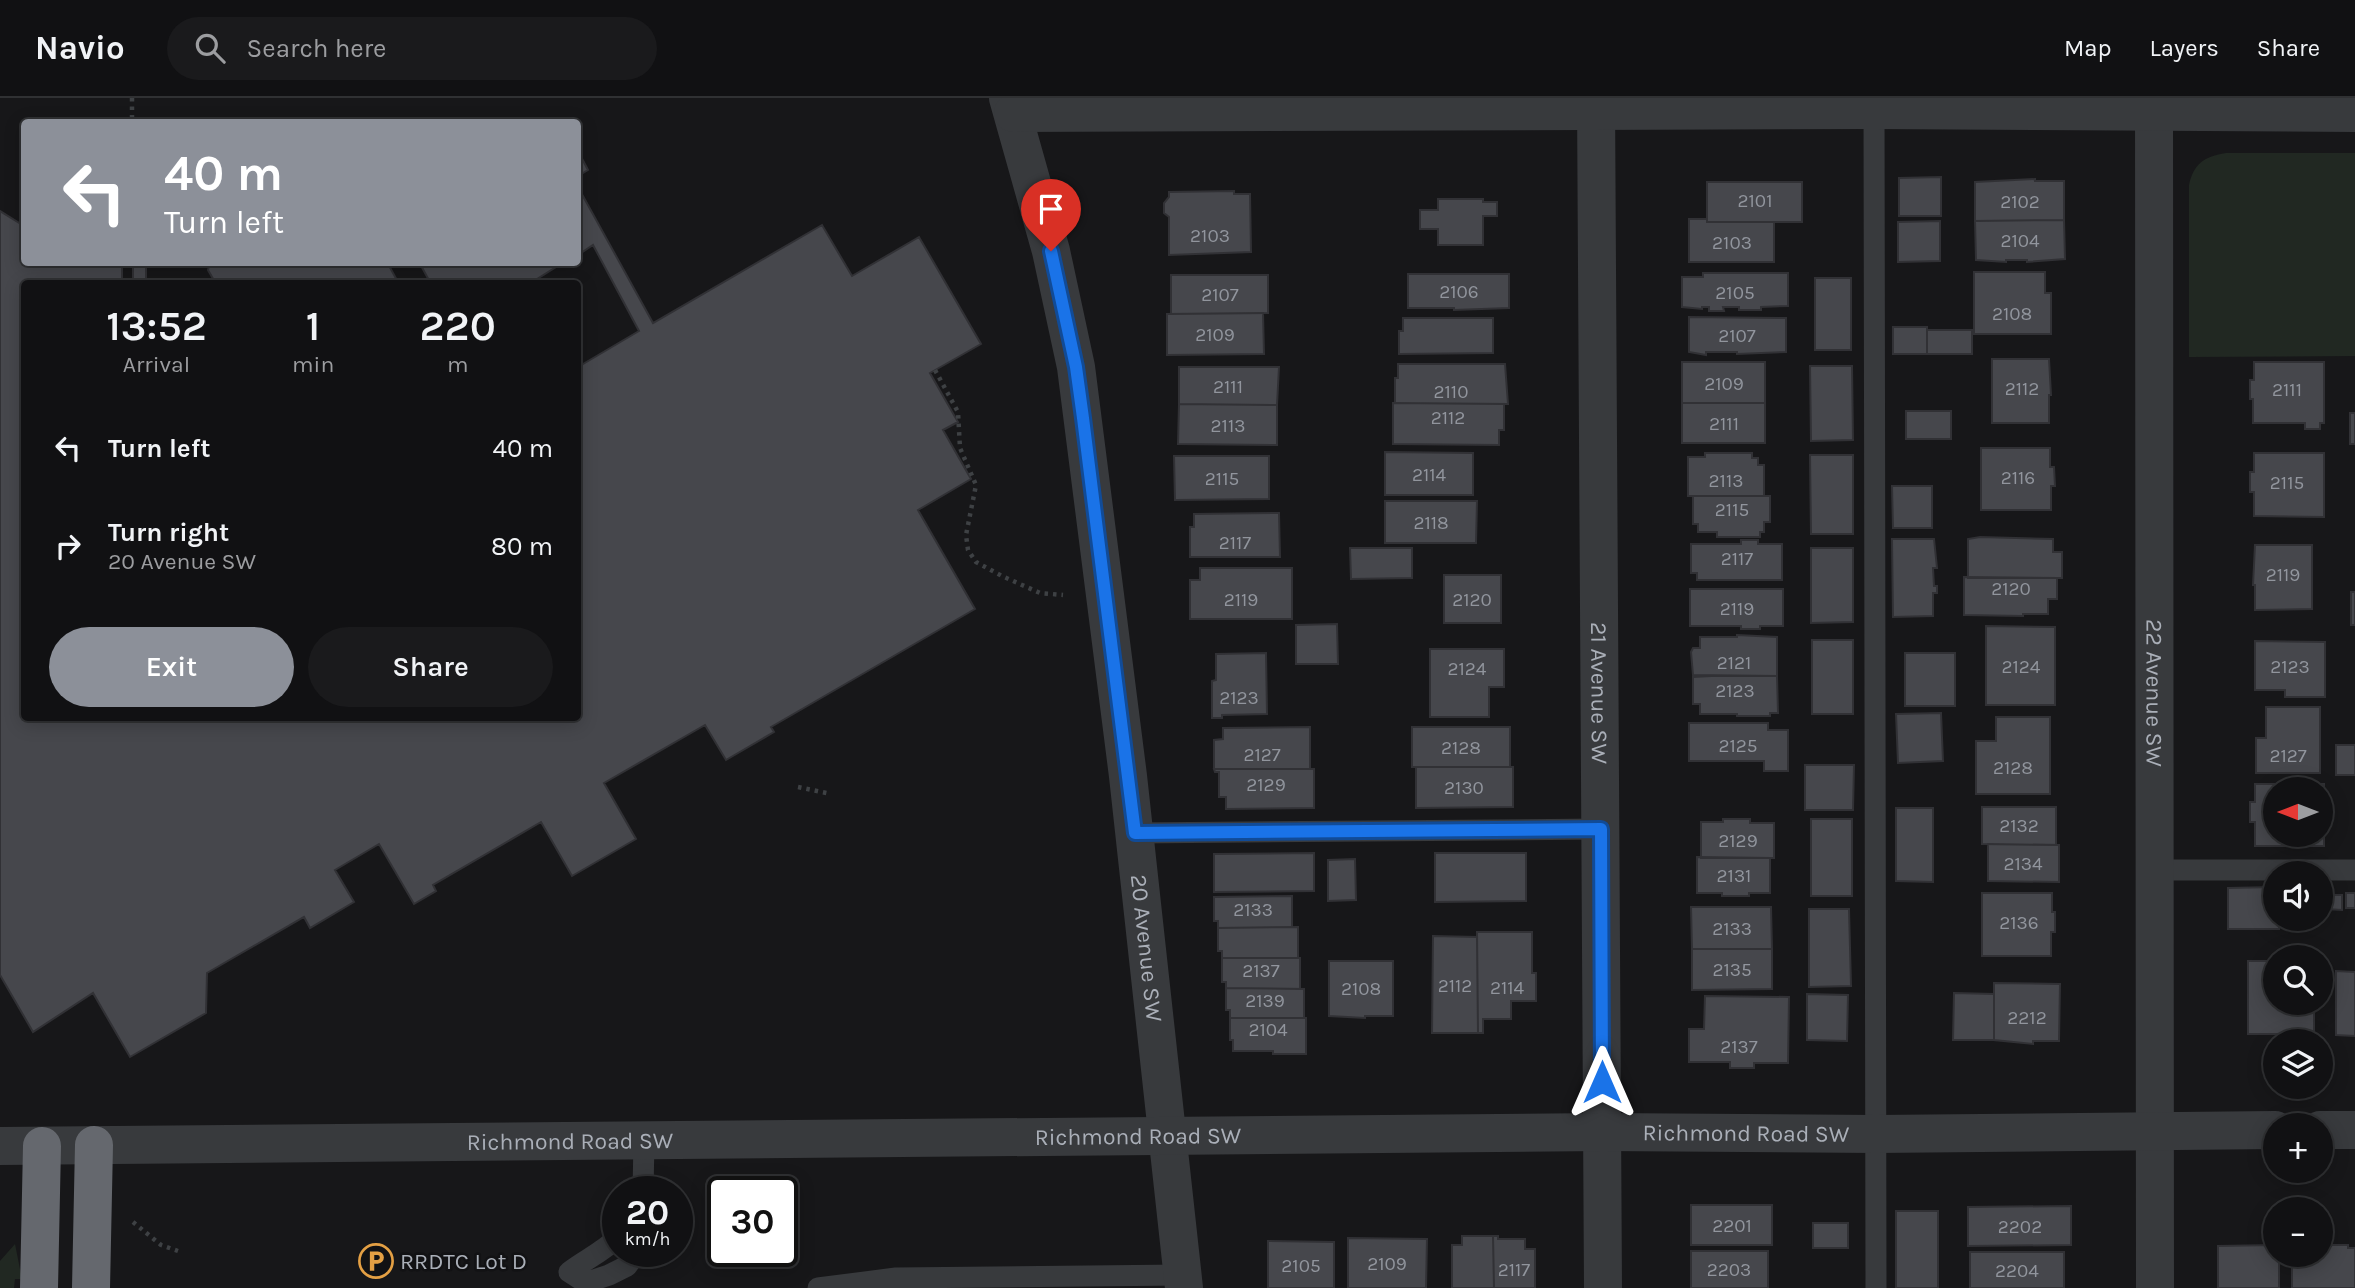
<!DOCTYPE html>
<meta charset="utf-8">
<style>
:root{--surface:#111113;--page:#1a1a1c;--text:#f1f3f6;--muted:#9c9da0;--line:#303133;--accent:#8c9099}
body{margin:0;font-family:Karla,sans-serif;background:var(--page);color:var(--text);height:100vh;display:flex;flex-direction:column;font-size:26px;white-space:nowrap}
*{box-sizing:border-box;margin:0}
p{font-size:23px;color:var(--muted)}
.icon{flex:none;width:38px;height:38px;fill:none;stroke:currentColor;stroke-width:2;stroke-linecap:round;stroke-linejoin:round}
.map{position:relative;flex:1;overflow:hidden}
.panel{position:absolute;left:21px;top:182px;width:560px;height:441px;display:flex;flex-direction:column;background:var(--surface);border-radius:7px;box-shadow:0 4px 18px #0003,0 0 0 2px var(--line)}
.panel>*{flex:none}
.banner{position:absolute;left:21px;top:21px;width:560px;height:147px;border-radius:7px;box-shadow:0 4px 18px #0003,0 0 0 2px var(--line);background:#8c9099;color:#fff;overflow:hidden}
.needle{width:46px;rotate:270deg}
.fabs{position:absolute;left:2263px;top:679px;display:grid;gap:14px}
.fabs a{display:grid;place-items:center;width:70px;height:70px;border-radius:50%;background:var(--surface);box-shadow:0 4px 18px #0003,0 0 0 2px var(--line);font-size:35px}
.speed{position:absolute;left:602px;top:1078px;display:flex;gap:14px;font-size:35px;font-weight:700;text-align:center}
.speed>*{display:grid;place-content:center;width:91px;height:91px;border-radius:50%;background:var(--surface);box-shadow:0 4px 18px #0003,0 0 0 2px var(--line);line-height:1}
.speed small{font-size:18px;font-weight:400}
.speed .limit{border:4px solid #111;border-radius:10px;background:#fff;color:#111}
.pin{position:absolute;display:grid;place-items:center;width:60px;height:60px;color:#fff;margin:-72px -30px;border-radius:50% 50% 50% 0;rotate:-45deg;box-shadow:0 0 7px #0007}
.pin .icon{rotate:45deg}
.me{position:absolute;width:77px;margin:-38px;rotate:0deg;stroke-linejoin:round;filter:drop-shadow(0 0 5px #0008)}
.turn{display:flex;align-items:center;gap:24px;height:147px;padding:0 28px;font-size:32px}
.turn .icon{width:91px;height:91px;stroke-width:2.5}
.turn b{display:block;font-size:49px;line-height:60px}
.eta{display:flex;justify-content:space-evenly;align-items:center;height:119px;text-align:center}
.eta b{font-size:42px;font-weight:600;line-height:49px}
.primary-button{display:flex;gap:14px;margin-top:auto;padding:14px 28px}
.primary-button a{flex:1;height:80px;border-radius:42px;background:var(--accent);color:#fff;font-size:28px;font-weight:600;line-height:80px;text-align:center}
.primary-button a+a{background:var(--page);color:var(--text)}
ul{padding:0;list-style:none}
li{display:flex;align-items:center;gap:21px;height:98px;padding:0 28px}
li div{flex:1}
li b{display:block;font-size:26px}
li em{font-style:normal}
header{display:flex;align-items:center;gap:42px;box-sizing:border-box;height:98px;padding:0 35px;background:var(--surface);border-bottom:2px solid var(--line)}
header strong{font-size:33px}
nav{display:flex;gap:38px;margin-inline-start:auto;font-size:24px}
.search{width:490px;height:63px;background:var(--page);display:flex;align-items:center;gap:18px;box-sizing:border-box;padding:0 24px;border-radius:38px;color:var(--muted);font-size:26px}
.map>svg:first-child{display:block}
.green{fill:#212822}
.building{fill:#46474c;stroke:#313135;stroke-width:2;fill-rule:evenodd}
.lines{fill:none;stroke-linecap:round;stroke-linejoin:round}
.path{stroke:#3e4144;stroke-width:4.5;stroke-dasharray:3.5 5;stroke-linecap:butt}
.service{stroke:#383a3d;stroke-width:21}
.minor{stroke:#383a3d;stroke-width:38}
.tertiary{stroke:#383a3d;stroke-width:38}
.motorway{stroke:#65686e;stroke-width:38}
.route-casing{stroke:#114b97;stroke-width:18}
.route{stroke:#1a73e8;stroke-width:12}
.labels{text-anchor:middle;stroke-width:5;stroke-linejoin:round;paint-order:stroke}
.number-label{font-size:19px;fill:#91959d}
.street-label{font-size:23px;fill:#aaafb8;stroke:#121214}
.poi-label{font-size:23px;fill:#aaafb8;stroke:#121214;text-anchor:start}
</style>
<header>
<strong>Navio</strong>
<div class="search"><svg class="icon" aria-label="search" viewBox="0 0 24 24"><circle cx="10" cy="10" r="6"/><path d="M15 15l6 6"/></svg>Search here</div>
<nav><a>Map</a><a>Layers</a><a>Share</a></nav>
</header>
<div class="map">
<svg width="2355" height="1190" viewBox="0 0 2355 1190">
<rect width="100%" height="100%" fill="#171719"/>
<!-- green -->
<path class="green" d="M2226,55H2355V258L2189,259V87C2194,65 2204,59 2226,55Z
M15,1146L22,1181H15L14,1190H0V1163Z"/>
<!-- building -->
<path class="building" d="M578,53L588,72L578,78Z
M1941,79V118H1899V80Z
M2035,81V83H2064V122L1975,123V84Z
M1707,84H1802V124H1707Z
M578,89L653,225L822,127L852,178L919,139L981,246L930,275L958,324L943,332L971,381L918,412L975,511L771,629L774,634L726,662L705,627L604,685L636,741L572,778L541,724L433,787L436,793L414,806L379,746L335,772L354,804L310,830L304,819L207,875L206,915L130,959L93,895L33,934L0,877V113L24,128V164H122V186H24V620H578V269L639,233L593,147L578,157Z
M1234,93V96H1250L1251,154L1169,157V119L1164,115V105L1169,99V94Z
M1438,101H1483V104H1497V118H1483V147H1438V131H1420V112H1438Z
M1689,121H1707V124H1774V164H1689Z
M2064,122L2065,161L2027,164V162H2006V164L1976,162L1975,123Z
M1940,123V163L1898,164V124Z
M133,164H146V186H133Z
M210,164H387L399,186H216L208,172Z
M419,164H564L529,186H431Z
M1974,174H2045V195H2051V236H1974Z
M1703,175H1788V208L1761,209V212H1739V209H1723L1724,213H1709V209H1702V211L1682,209V179H1703Z
M1408,176H1509V210L1454,212V210H1408Z
M1171,177H1268V215L1171,216Z
M1815,180H1851V252H1815Z
M1263,215L1264,256L1167,257V216Z
M1689,219L1786,220V254L1737,256V254H1706V257L1689,254Z
M1403,220H1493V255L1399,256V233H1403Z
M1893,229H1927V256H1893Z
M1927,232H1972V256H1927Z
M1992,261H2049L2051,297H2049V325H1992Z
M1682,264H1765V305H1682Z
M2254,264H2324V325H2320V331H2305V325H2253V301H2250V282H2254Z
M1398,266H1505L1508,306L1395,305V280H1398Z
M1810,268H1852L1853,342L1811,343Z
M1179,269H1279L1277,307L1179,306Z
M1393,305L1504,306V332H1499V347L1393,346Z
M1682,305H1765V345H1682Z
M1179,306L1277,307V347L1178,346Z
M1906,313H1951V341H1906Z
M2350,315H2355V346H2350Z
M1981,350H2050V369H2054L2055,388H2051V412H1981Z
M1385,354L1473,355V397H1385Z
M1705,355H1752V360H1758V367H1764V398H1688V359H1705Z
M2254,355H2324V419L2254,418V394H2250V374H2254Z
M1810,357H1853V436H1811Z
M1174,358H1269V401L1175,402Z
M1892,388H1932V430H1893Z
M1693,398H1770V424H1764V434H1760V439H1717V434H1698V426H1693Z
M1385,403H1477L1476,445H1385Z
M1279,415L1280,459H1190V429H1194V416Z
M1980,439L2053,441V454H2062V480H1968V441Z
M1892,441H1934L1937,470H1933L1934,488H1937V495H1933V518L1893,519Z
M1741,442H1758V446H1782V482H1697V475H1691V446H1741Z
M2255,447H2312V511L2255,512V487H2253Z
M1350,450H1412V480L1351,481Z
M1811,450H1853V524L1811,525Z
M1200,470H1292V521H1190V482H1200Z
M1444,477H1501V525H1444Z
M1964,479L2057,480V501H2048V516H2023V518L1964,517Z
M1690,491H1783V528H1760V531H1741V528H1690Z
M2351,494H2355V527H2351Z
M1337,526L1338,566H1296V527Z
M1986,528L2055,529V607H1986Z
M1737,537L1777,539V578L1693,577L1691,554L1693,550H1700V539H1737Z
M1812,542H1853V616H1812Z
M2255,543L2325,544V599H2285V592H2255Z
M1430,551H1504V589H1489V619H1430Z
M1266,555L1267,616L1222,617V620H1212V583L1216,582V556Z
M1905,555H1955V608H1905Z
M1711,578H1777L1778,615H1770V618H1737V616H1700V606H1693V579Z
M2266,609H2320V675H2256V640H2266Z
M1941,615L1943,663L1898,665L1896,616Z
M1996,619H2050V696H1976V643H1996Z
M1689,625H1768V632H1788V673H1764V663H1689Z
M1310,629V671H1214V642L1223,641V630Z
M1412,629H1510V669H1412Z
M2336,647H2355V677H2336Z
M1805,667H1854L1853,712H1805Z
M1416,669H1513V709L1416,710Z
M1214,671H1314V710L1226,711V699H1219V674H1215Z
M2255,686H2324V748H2255V724H2250V704H2255ZM2275,691H2320V737H2275Z
M1982,709H2056V747L1982,746Z
M1896,710H1933V784L1896,783Z
M1723,721H1750V725H1774V760H1701V724H1723Z
M1811,721H1852V798H1811Z
M1988,746L2059,747V784L1988,783Z
M1314,755V793L1214,794V756Z
M1435,755H1526V803L1435,804Z
M1697,759L1770,760V795H1749V798H1722V795H1697Z
M1355,761L1356,802L1328,803V762Z
M2275,789V821H2279V831H2228V790Z
M1982,795H2052V814H2055V834H2051V858H1982Z
M2346,795H2355V810H2346Z
M2326,797H2342V812L2326,811Z
M1292,798V829L1218,830V823H1214V799Z
M1691,809H1771L1772,851H1692Z
M1809,811H1849L1851,888L1809,889Z
M1298,829V860H1222V853H1218V830Z
M1477,834H1532V875H1536V903H1511V921H1483V935H1478Z
M1433,838L1477,839L1478,935H1432Z
M1692,851H1772V891L1692,892Z
M1222,860H1300V891L1226,890V884H1222Z
M1329,863H1393V918H1365V920L1329,918Z
M2248,863H2275V905H2314V936H2248Z
M2336,873L2355,874V938L2336,937Z
M1994,885L2060,886L2059,943H2033V946L1994,942Z
M1226,890L1304,891V920H1230V912H1226Z
M1954,895L1994,896V942H1953Z
M1807,896L1848,897L1847,943L1807,942Z
M1705,898L1789,899L1788,965H1754V970H1730V964H1689V931H1704Z
M1230,920H1306V956H1273V953H1233V942H1230Z
M1691,1107H1772V1147H1691Z
M2071,1108V1147L1968,1148V1109Z
M1896,1113H1938V1190H1896Z
M1813,1125H1848V1150H1813Z
M1462,1138H1493L1494,1190H1452V1147H1462Z
M1493,1138H1498V1141H1525V1151H1535V1190H1494Z
M1348,1140L1427,1141L1426,1190H1348Z
M1268,1143L1334,1144V1190H1268Z
M2275,1147V1157H2279V1190H2218V1148Z
M2320,1147H2348V1150H2355V1190H2292V1157H2320Z
M1691,1153H1768V1190H1691Z
M1970,1154H2064V1190H1970Z"/>
<g class="lines">
<!-- path -->
<path class="path" d="M132,0V24
M935,272L958,314L960,350L976,387L966,437L968,452L976,464L1002,478L1040,495L1063,497
M798,689L831,696
M133,1124L161,1147L178,1153"/>
<!-- service -->
<path class="service" d="M1874,2L1876,1190
M1135,735L1601,731
M2155,772H2355
M643,1094L644,1042
M618,1139C603,1154 586,1161 569,1174L583,1183H591L609,1177L627,1168L638,1153
M818,1190L896,1180L1182,1177"/>
<!-- minor -->
<g class="minor">
<path id="s1" d="M1008,0L1051,153L1076,269L1128,678L1184,1190"/>
<path id="s2" d="M1596,0L1603,1190"/>
<path id="s3" d="M2154,0L2155,1190"/>
<path d="M1013,15L1874,12L2355,15"/>
</g>
<!-- tertiary -->
<g class="tertiary">
<path d="M2320,1032H2355"/>
<path id="s4" d="M0,1048L1603,1034L1876,1036L2275,1032"/>
</g>
<!-- motorway -->
<path class="motorway" d="M39,1190L42,1048
M91,1190L94,1047"/>
</g>
<g class="lines">
<!-- route casing -->
<g class="route-casing">
<path id="route" d="M1051,153L1076,269L1083,320L1135,735L1601,731L1602,984"/>
</g>
<!-- route -->
<use href="#route" class="route"/>
</g>
<!-- icons -->
<defs>
<g id="parking-ring" transform="scale(1.75)"><circle r="9.5" fill="#121214" stroke="#e4a044" stroke-width="1.5"/><path d="M-3.5-5.5H1a3.5 3.5 0 0 1 0 7H-1V5.5H-3.5ZM-1-3.4V-.6H.8a1.4 1.4 0 0 0 0-2.8Z" fill="#e4a044"/></g>
</defs>
<g fill-rule="evenodd">
<use href="#parking-ring" x="376" y="1163"/>
</g>
<g class="labels">
<!-- number labels -->
<g class="number-label">
<text x="1755" y="109">2101</text>
<text x="2020" y="110">2102</text>
<text x="1210" y="144">2103</text>
<text x="2020" y="149">2104</text>
<text x="1732" y="151">2103</text>
<text x="1459" y="200">2106</text>
<text x="1735" y="201">2105</text>
<text x="1220" y="203">2107</text>
<text x="2012" y="222">2108</text>
<text x="1215" y="243">2109</text>
<text x="1737" y="244">2107</text>
<text x="1724" y="292">2109</text>
<text x="1228" y="295">2111</text>
<text x="2022" y="297">2112</text>
<text x="2287" y="298">2111</text>
<text x="1451" y="300">2110</text>
<text x="1448" y="326">2112</text>
<text x="1724" y="332">2111</text>
<text x="1228" y="334">2113</text>
<text x="1429" y="383">2114</text>
<text x="2018" y="386">2116</text>
<text x="1222" y="387">2115</text>
<text x="1726" y="389">2113</text>
<text x="2287" y="391">2115</text>
<text x="1732" y="418">2115</text>
<text x="1431" y="431">2118</text>
<text x="1235" y="451">2117</text>
<text x="1737" y="467">2117</text>
<text x="2283" y="483">2119</text>
<text x="2011" y="497">2120</text>
<text x="1241" y="508">2119</text>
<text x="1472" y="508">2120</text>
<text x="1737" y="517">2119</text>
<text x="1734" y="571">2121</text>
<text x="2021" y="575">2124</text>
<text x="2290" y="575">2123</text>
<text x="1467" y="577">2124</text>
<text x="1735" y="599">2123</text>
<text x="1239" y="606">2123</text>
<text x="1738" y="654">2125</text>
<text x="1461" y="656">2128</text>
<text x="1262" y="663">2127</text>
<text x="2288" y="664">2127</text>
<text x="2013" y="676">2128</text>
<text x="1266" y="693">2129</text>
<text x="1464" y="696">2130</text>
<text x="2019" y="734">2132</text>
<text x="1738" y="749">2129</text>
<text x="2023" y="772">2134</text>
<text x="1734" y="784">2131</text>
<text x="1253" y="818">2133</text>
<text x="2019" y="831">2136</text>
<text x="1732" y="837">2133</text>
<text x="1732" y="878">2135</text>
<text x="1261" y="879">2137</text>
<text x="1455" y="894">2112</text>
<text x="1507" y="896">2114</text>
<text x="1361" y="897">2108</text>
<text x="1265" y="909">2139</text>
<text x="2027" y="926">2212</text>
<text x="1268" y="938">2104</text>
<text x="1739" y="955">2137</text>
<text x="1732" y="1134">2201</text>
<text x="2020" y="1135">2202</text>
<text x="1387" y="1172">2109</text>
<text x="1301" y="1174">2105</text>
<text x="1514" y="1178">2117</text>
<text x="1729" y="1178">2203</text>
<text x="2017" y="1179">2204</text>
</g>
<!-- street labels -->
<g class="street-label">
<text dy="8" stroke="none"><textPath href="#s2" startOffset="595">21 Avenue SW</textPath></text>
<text dy="8" stroke="none"><textPath href="#s3" startOffset="595">22 Avenue SW</textPath></text>
<text dy="8" stroke="none"><textPath href="#s1" startOffset="863">20 Avenue SW</textPath></text>
<text dy="8" stroke="none"><textPath href="#s4" startOffset="1746">Richmond Road SW</textPath></text>
<text dy="8" stroke="none"><textPath href="#s4" startOffset="1138">Richmond Road SW</textPath></text>
<text dy="8" stroke="none"><textPath href="#s4" startOffset="570">Richmond Road SW</textPath></text>
</g>
<!-- poi labels -->
<g class="poi-label">
<text x="400" y="1171">RRDTC Lot D</text>
</g>
</g>
</svg>
<div class="fabs">
<a><svg class="needle" viewBox="-14 -14 28 28"><path d="M0-13l5 13h-10z" fill="#e53935"/><path d="M0 13l5-13h-10z" fill="#9c9da0"/></svg></a>
<a><svg class="icon" aria-label="sound" viewBox="0 0 24 24"><path d="M4 9h4l5-4v14l-5-4H4zM17 9q2 3 0 6"/></svg></a>
<a><svg class="icon" aria-label="search" viewBox="0 0 24 24"><circle cx="10" cy="10" r="6"/><path d="M15 15l6 6"/></svg></a>
<a><svg class="icon" aria-label="layers" viewBox="0 0 24 24"><path d="M12 4l9 5-9 5-9-5zM3 14l9 5 9-5"/></svg></a>
<a>+</a>
<a>−</a>
</div>
<div class="speed"><div>20<small>km/h</small></div><div class="limit">30</div></div>
<div class="pin" style="left:1051px;top:153px;background:#d93025"><svg class="icon" aria-label="arrive" viewBox="0 0 24 24"><path d="M6 21V4h12l-3 4 3 4H6"/></svg></div>
<svg class="me" style="left:1602px;top:984px" viewBox="-20 -20 40 40"><path d="M0-17L14 15 0 8-14 15z" fill="#1a73e8" stroke="#fff" stroke-width="4"/></svg>
<div class="banner">
<div class="turn"><svg class="icon" aria-label="left" viewBox="0 0 24 24"><path d="M17 20v-9H6M10 6l-5 5 5 5"/></svg><div><b>40 m</b>Turn left</div></div>
</div>
<section class="panel">
<div class="eta">
<div><b>13:52</b><p>Arrival</p></div>
<div><b>1</b><p>min</p></div>
<div><b>220</b><p>m</p></div>
</div>
<ul>
<li><svg class="icon" aria-label="left" viewBox="0 0 24 24"><path d="M17 20v-9H6M10 6l-5 5 5 5"/></svg><div><b>Turn left</b></div><em>40 m</em></li>
<li><svg class="icon" aria-label="right" viewBox="0 0 24 24"><path d="M7 20v-9h11M14 6l5 5-5 5"/></svg><div><b>Turn right</b><p>20 Avenue SW</p></div><em>80 m</em></li>
</ul>
<div class="primary-button"><a>Exit</a><a>Share</a></div>
</section>
</div>
